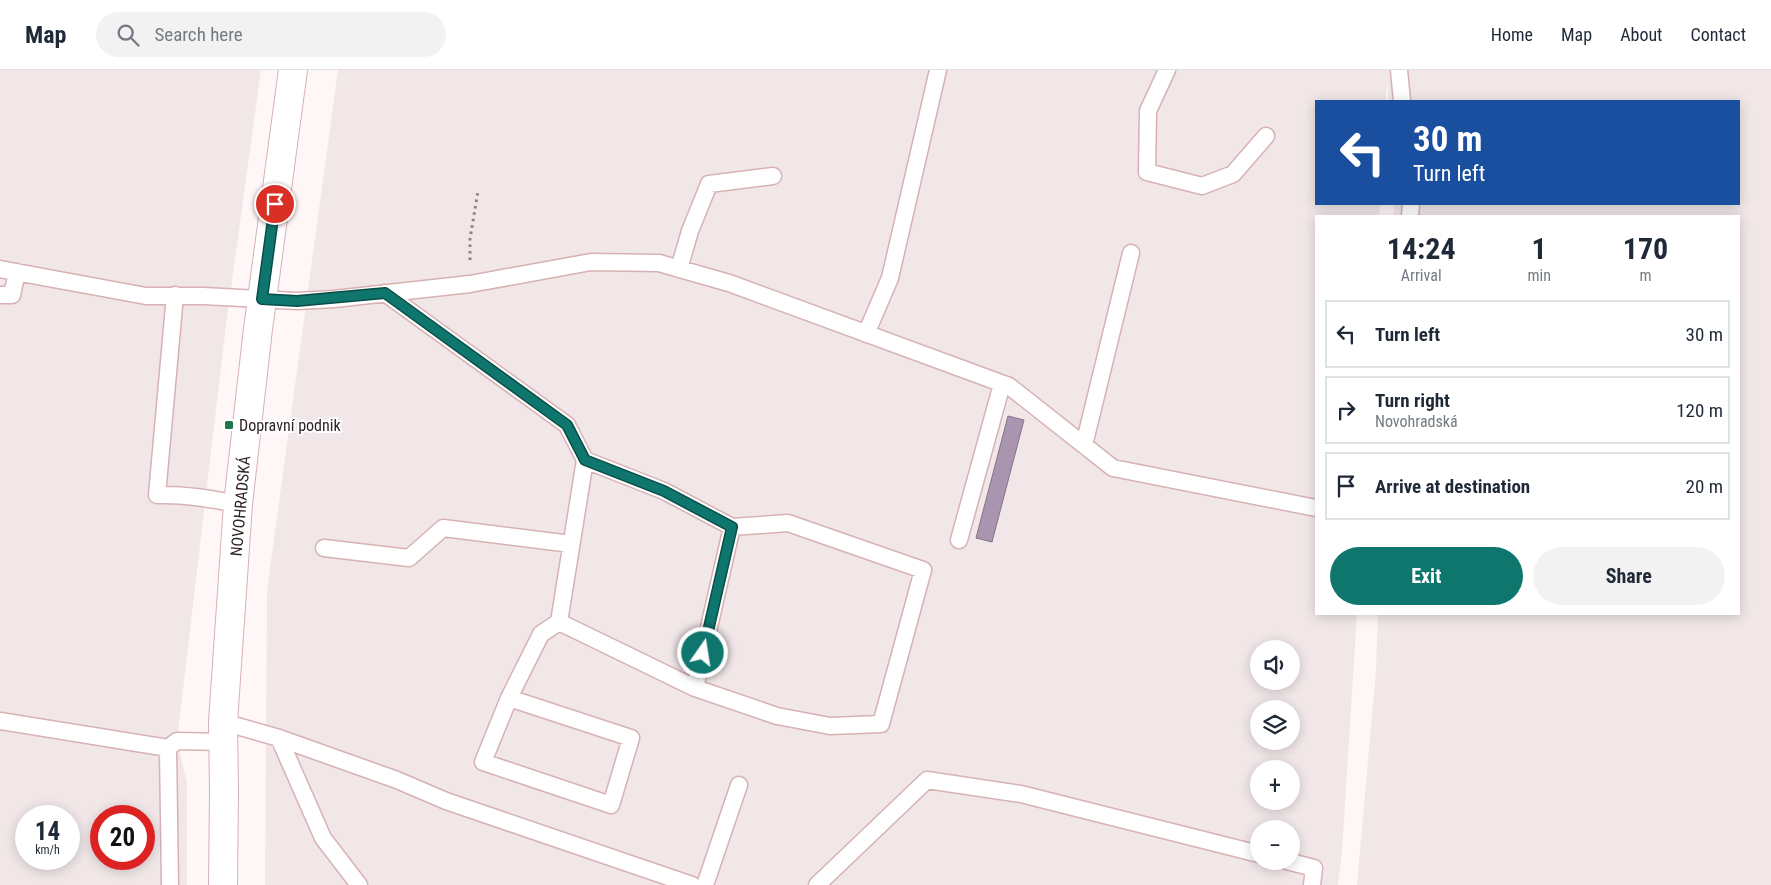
<!DOCTYPE html>
<meta charset="utf-8">
<style>
:root{--surface:#fff;--page:#f2f2f3;--text:#1f2937;--muted:#747a83;--line:#e0e1e3;--accent:#0f766e}
body{margin:0;font-family:"Roboto Condensed",sans-serif;background:var(--page);color:var(--text);height:100vh;display:flex;flex-direction:column;font-size:19px;white-space:nowrap}
*{box-sizing:border-box;margin:0}
p{font-size:16px;color:var(--muted)}
.icon{flex:none;width:28px;height:28px;fill:none;stroke:currentColor;stroke-width:2;stroke-linecap:round;stroke-linejoin:round}
.map{position:relative;flex:1;overflow:hidden}
.drawer{position:absolute;left:1315px;top:145px;width:425px;height:400px;display:flex;flex-direction:column;background:var(--surface);border-radius:0px;box-shadow:0 2px 12px #0003}
.drawer>*{flex:none}
.guide{position:absolute;left:1315px;top:30px;width:425px;height:105px;border-radius:0px;box-shadow:0 2px 12px #0003;background:#1a4fa0;color:#fff;overflow:hidden}
.fabs{position:absolute;left:1250px;top:570px;display:grid;gap:10px}
.fabs a{display:grid;place-items:center;width:50px;height:50px;border-radius:50%;background:var(--surface);box-shadow:0 2px 12px #0003;font-size:25px}
.speed{position:absolute;left:15px;top:735px;display:flex;gap:10px;font-size:25px;font-weight:700;text-align:center}
.speed>*{display:grid;place-content:center;width:65px;height:65px;border-radius:50%;background:var(--surface);box-shadow:0 2px 12px #0003;line-height:1}
.speed small{font-size:12px;font-weight:400}
.speed .limit{border:8px solid #d22;background:#fff;color:#111}
.pin{position:absolute;display:grid;place-items:center;width:42px;height:42px;color:#fff;margin:-21px;border:2px solid #fff;border-radius:50%;box-shadow:0 1px 5px #0007}
.me{position:absolute;width:55px;margin:-28px;rotate:13deg;stroke-linejoin:round;filter:drop-shadow(0 0 4px #0008)}
.turn{display:flex;align-items:center;gap:18px;height:105px;padding:0 15px;font-size:22px}
.turn .icon{width:65px;height:65px;stroke-width:2.5}
.turn b{display:block;font-size:35px;line-height:42px}
.eta{display:flex;justify-content:space-evenly;align-items:center;height:85px;text-align:center}
.eta b{font-size:30px;font-weight:700;line-height:35px}
.cta{display:flex;gap:10px;margin-top:auto;padding:10px 15px}
.cta a{flex:1;height:58px;border-radius:30px;background:var(--accent);color:#fff;font-size:20px;font-weight:700;line-height:58px;text-align:center}
.cta a+a{background:var(--page);color:var(--text)}
ul{padding:0;list-style:none}
li{display:flex;align-items:center;gap:15px;height:68px;margin:0 10px 8px;padding:0 5px;border:2px solid var(--line);border-radius:0px}
li div{flex:1}
li b{display:block;font-size:19px}
li em{font-style:normal}
header{display:flex;align-items:center;gap:30px;box-sizing:border-box;height:70px;padding:0 25px;background:var(--surface);border-bottom:1px solid var(--line)}
header strong{font-size:24px}
nav{display:flex;gap:28px;margin-inline-start:auto;font-size:18px}
.search{width:350px;height:45px;background:var(--page);display:flex;align-items:center;gap:12px;box-sizing:border-box;padding:0 18px;border-radius:28px;color:var(--muted);font-size:19px}
.map>svg:first-child{display:block}
.built{fill:#f1e7e8;fill-rule:evenodd}
.water{fill:#aa95b0;stroke:#867386}
.lines{fill:none;stroke-linecap:round;stroke-linejoin:round}
.service-casing{stroke:#d7b1b3;stroke-width:19}
.secondary-casing{stroke:#d7b1b3;stroke-width:30}
.path{stroke:#8e8283;stroke-width:3;stroke-dasharray:2.5 4;stroke-linecap:butt}
.service{stroke:#fff;stroke-width:16}
.secondary{stroke:#fff;stroke-width:28}
.route-casing{stroke:#0a4d48;stroke-width:12}
.route{stroke:#0f766e;stroke-width:9}
.poi-dot{fill:#1e764a;stroke:#fff;stroke-width:2}
.labels{text-anchor:middle;stroke-width:4;stroke-linejoin:round;paint-order:stroke}
.poi-label{font-size:16px;fill:#312324;stroke:#fff;text-anchor:start}
.street-label{font-size:16px;fill:#312324;stroke:#fff}
</style>
<header>
<strong>Map</strong>
<div class="search"><svg class="icon" aria-label="search" viewBox="0 0 24 24"><circle cx="10" cy="10" r="6"/><path d="M15 15l6 6"/></svg>Search here</div>
<nav><a>Home</a><a>Map</a><a>About</a><a>Contact</a></nav>
</header>
<div class="map">
<svg width="1771" height="815" viewBox="0 0 1771 815">
<rect width="100%" height="100%" fill="#fff7f7"/>
<!-- built -->
<path class="built" d="M0,0H261L226,255L177,671L187,713V815H0ZM26,746H69V789H26ZM101,746H144V789H101Z
M338,0H1771V815H1357L1376,600L1378,544H1739V146H1394V134H1739V31H1389L1387,12L1386,31H1316V134H1380L1379,146H1316V544H1357L1342,782L1338,815H265L267,520ZM1259,579H1291V611H1259ZM1259,639H1291V671H1259ZM1259,699H1291V731H1259ZM1259,759H1291V791H1259Z"/>
<!-- water -->
<path class="water" d="M1008,346L1024,350L992,472L976,468Z"/>
<g class="lines">
<!-- service casing -->
<g class="service-casing">
<path id="service" d="M1167,0L1148,41L1147,102L1202,116L1233,104L1266,66
M1399,0L1402,31
M1410,146L1411,134
M0,199L146,226H203L297,231L334,229L470,214L591,192L659,193L729,213L1009,316L1113,398L1316,438
M679,199L690,161L709,114L773,106
M385,223L567,355L585,390L559,552L695,618L732,457L664,421L585,390
M0,225H12L17,202
M175,225L157,425C184,424 211,429 238,434
M866,264L890,208L938,0
M1084,375L1131,183
M959,470L1002,314
M324,478L409,488L443,458L571,474
M695,618L777,646L830,656L881,654L923,500L788,453L732,457
M509,628L483,692L611,735L631,668L509,628L541,564L559,552
M0,651L168,678L177,671L223,672
M223,652L279,668L397,710L446,731L692,815
M279,668L323,768L359,815
M168,678L170,815
M1287,791L1314,798L1312,815
M705,815L739,715
M817,815L927,710L1021,724L1259,784"/>
</g>
<!-- secondary casing -->
<g class="secondary-casing">
<path id="secondary" d="M223,815L224,722L223,652L238,434L258,259L293,0"/>
</g>
<!-- path -->
<path class="path" d="M470,190V169L478,121"/>
<!-- service -->
<use href="#service" class="service"/>
<!-- secondary -->
<use href="#secondary" class="secondary"/>
</g>
<g class="lines">
<!-- route casing -->
<g class="route-casing">
<path id="route" d="M275,134L262,229L297,231L385,223L567,355L585,390L664,421L732,457L703,583"/>
</g>
<!-- route -->
<use href="#route" class="route"/>
</g>
<!-- markers -->
<rect class="poi-dot" x="224" y="350" width="10" height="10" rx="2.5"/>
<g class="labels">
<!-- poi labels -->
<g class="poi-label">
<text x="239" y="361">Dopravní podnik</text>
</g>
<!-- street labels -->
<g class="street-label">
<text transform="translate(240 436) rotate(-85)" y="6">NOVOHRADSKÁ</text>
</g>
</g>
</svg>
<div class="fabs">
<a><svg class="icon" aria-label="sound" viewBox="0 0 24 24"><path d="M4 9h4l5-4v14l-5-4H4zM17 9q2 3 0 6"/></svg></a>
<a><svg class="icon" aria-label="layers" viewBox="0 0 24 24"><path d="M12 4l9 5-9 5-9-5zM3 14l9 5 9-5"/></svg></a>
<a>+</a>
<a>−</a>
</div>
<div class="speed"><div>14<small>km/h</small></div><div class="limit">20</div></div>
<div class="pin" style="left:275px;top:134px;background:#d93025"><svg class="icon" aria-label="arrive" viewBox="0 0 24 24"><path d="M6 21V4h12l-3 4 3 4H6"/></svg></div>
<svg class="me" style="left:703px;top:583px" viewBox="-20 -20 40 40"><circle r="17" fill="#0f766e" stroke="#fff" stroke-width="3"/><path d="M0-11L8 9 0 5-8 9z" fill="#fff"/></svg>
<div class="guide">
<div class="turn"><svg class="icon" aria-label="left" viewBox="0 0 24 24"><path d="M17 20v-9H6M10 6l-5 5 5 5"/></svg><div><b>30 m</b>Turn left</div></div>
</div>
<section class="drawer">
<div class="eta">
<div><b>14:24</b><p>Arrival</p></div>
<div><b>1</b><p>min</p></div>
<div><b>170</b><p>m</p></div>
</div>
<ul>
<li><svg class="icon" aria-label="left" viewBox="0 0 24 24"><path d="M17 20v-9H6M10 6l-5 5 5 5"/></svg><div><b>Turn left</b></div><em>30 m</em></li>
<li><svg class="icon" aria-label="right" viewBox="0 0 24 24"><path d="M7 20v-9h11M14 6l5 5-5 5"/></svg><div><b>Turn right</b><p>Novohradská</p></div><em>120 m</em></li>
<li><svg class="icon" aria-label="arrive" viewBox="0 0 24 24"><path d="M6 21V4h12l-3 4 3 4H6"/></svg><div><b>Arrive at destination</b></div><em>20 m</em></li>
</ul>
<div class="cta"><a>Exit</a><a>Share</a></div>
</section>
</div>
